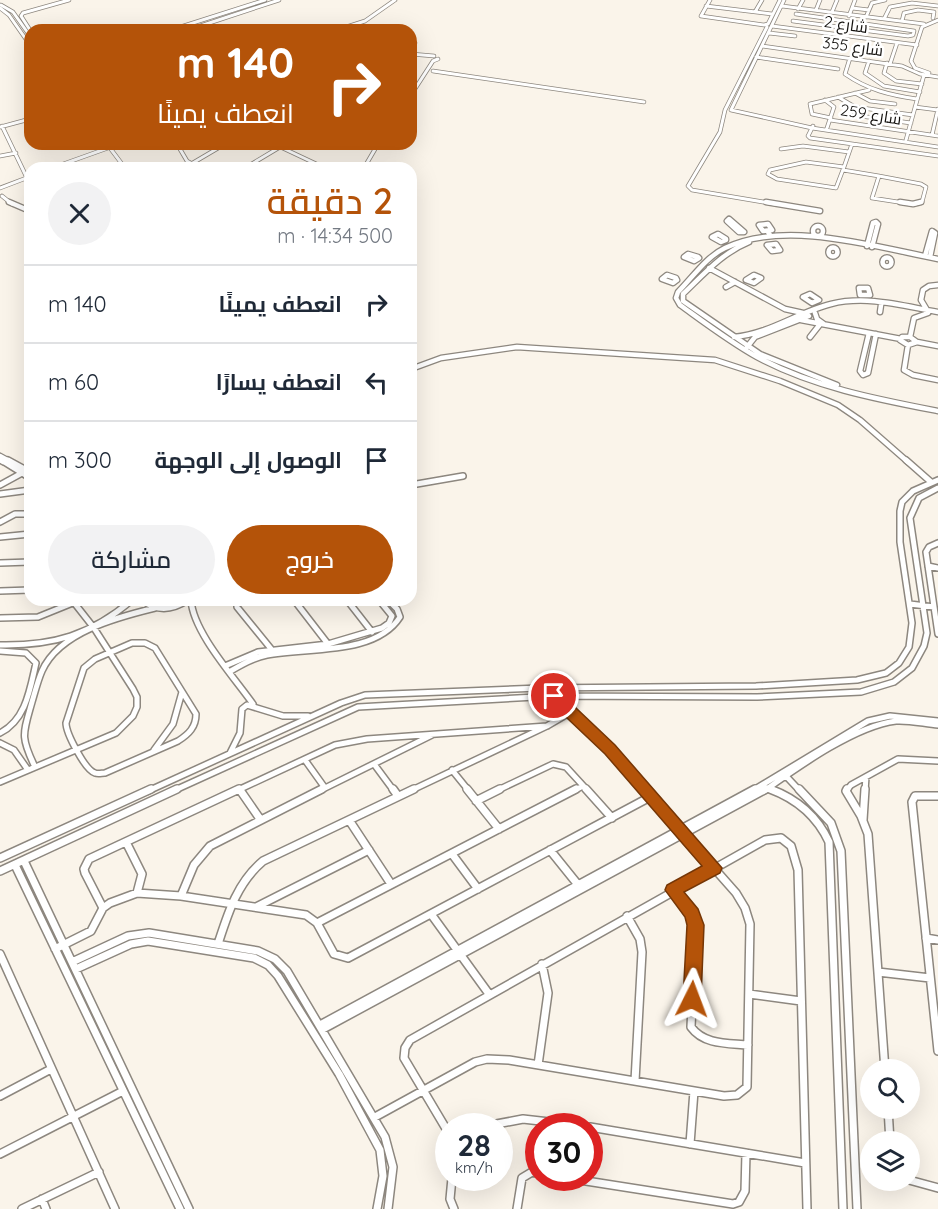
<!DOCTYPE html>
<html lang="ar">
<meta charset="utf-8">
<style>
:root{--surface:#fff;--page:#f2f2f3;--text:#1f2937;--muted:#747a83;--line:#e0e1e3;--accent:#b45309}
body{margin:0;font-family:Quicksand,Cairo,sans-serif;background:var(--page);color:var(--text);direction:rtl;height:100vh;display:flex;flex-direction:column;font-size:22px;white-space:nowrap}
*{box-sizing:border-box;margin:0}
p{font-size:20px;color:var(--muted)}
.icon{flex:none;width:33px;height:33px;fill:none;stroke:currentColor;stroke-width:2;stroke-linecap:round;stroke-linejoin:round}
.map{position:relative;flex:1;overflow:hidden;direction:ltr}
.details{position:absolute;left:24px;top:162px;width:393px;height:444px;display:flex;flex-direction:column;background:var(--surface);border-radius:18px;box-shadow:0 6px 24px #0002;direction:rtl}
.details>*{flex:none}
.top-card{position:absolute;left:24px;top:24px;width:393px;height:126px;border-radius:18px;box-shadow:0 6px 24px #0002;direction:rtl;background:#b45309;color:#fff;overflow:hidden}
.fabs{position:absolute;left:860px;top:1059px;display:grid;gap:12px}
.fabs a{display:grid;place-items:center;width:60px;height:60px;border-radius:50%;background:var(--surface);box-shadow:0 6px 24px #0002;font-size:30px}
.speed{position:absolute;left:435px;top:1113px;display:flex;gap:12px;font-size:30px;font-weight:700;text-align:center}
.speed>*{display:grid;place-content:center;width:78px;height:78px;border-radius:50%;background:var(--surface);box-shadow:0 6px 24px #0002;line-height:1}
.speed small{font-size:15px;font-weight:400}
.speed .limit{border:9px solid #d22;background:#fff;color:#111}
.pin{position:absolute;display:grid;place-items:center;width:51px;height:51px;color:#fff;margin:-26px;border:3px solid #fff;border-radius:50%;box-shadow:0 2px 6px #0007}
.me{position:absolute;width:66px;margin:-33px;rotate:3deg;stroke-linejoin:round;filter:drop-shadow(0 0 4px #0008)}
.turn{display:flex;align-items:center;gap:21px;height:126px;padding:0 24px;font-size:27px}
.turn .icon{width:78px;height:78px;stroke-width:2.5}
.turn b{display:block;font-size:42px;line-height:51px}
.round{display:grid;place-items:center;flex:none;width:63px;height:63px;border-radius:32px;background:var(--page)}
.head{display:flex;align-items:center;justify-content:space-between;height:102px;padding:0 24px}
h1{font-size:36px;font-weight:600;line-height:45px;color:var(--accent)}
.primary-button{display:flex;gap:12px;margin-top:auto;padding:12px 24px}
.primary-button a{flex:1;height:69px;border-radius:36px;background:var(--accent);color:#fff;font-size:24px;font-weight:600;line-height:69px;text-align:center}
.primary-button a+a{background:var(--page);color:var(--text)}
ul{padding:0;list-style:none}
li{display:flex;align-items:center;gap:18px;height:78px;padding:0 24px;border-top:2px solid var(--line)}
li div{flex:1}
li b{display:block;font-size:22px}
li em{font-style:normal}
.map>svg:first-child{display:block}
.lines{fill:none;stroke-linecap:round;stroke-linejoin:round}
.street-far3-casing{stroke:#8d877f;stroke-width:4.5}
.street-far2-casing{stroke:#8d877f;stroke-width:7}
.street-far1-casing{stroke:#8d877f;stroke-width:8}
.street-casing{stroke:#8d877f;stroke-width:10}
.street-far3{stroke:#fff;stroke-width:3}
.street-far2{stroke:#fff;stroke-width:4.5}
.street-far1{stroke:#fff;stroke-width:5}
.street{stroke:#fff;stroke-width:7}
.route{fill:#b45309;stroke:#753606;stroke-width:1.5}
.labels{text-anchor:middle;stroke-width:5;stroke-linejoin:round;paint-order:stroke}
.far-street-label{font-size:16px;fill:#12100d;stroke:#fff}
</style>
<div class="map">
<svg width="938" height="1209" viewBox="0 0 938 1209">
<rect width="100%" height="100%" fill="#faf4ea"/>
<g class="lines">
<!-- street-far3 casing -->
<g class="street-far3-casing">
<path id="street-far3" d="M710,0L701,16L764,25L768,24L780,0
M784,0L731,110L812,128L938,147
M1,5L13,12L30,36
M706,6L772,14
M782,6L924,24
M0,8L9,15L30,45
M852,8L869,10
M798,9L803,0
M816,10L820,0
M755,12L762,0
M832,12L837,0
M849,16L855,0
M866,17L872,3L885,0
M884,19L890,7L912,3L938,6
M793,21L908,36L913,35L914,31L796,14
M902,21L904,13L918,10L934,12L933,18
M772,26L917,45
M767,27L725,110L720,132L688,186L692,190L775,204
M30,30L21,16L23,13L69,0
M171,30L265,0
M188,30L279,0
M337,30L365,21L395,0
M769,33L795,36
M411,40L415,43L411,51
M762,46L902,66L920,74L938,77
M411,54L434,56
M756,57L838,69
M850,58L845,74C868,90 890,95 917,99
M869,61L865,73L884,86L920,92
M887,63L884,73L896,81L922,84
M890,64L897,43
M433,71L644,102
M929,73L915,68L911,61L922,27L938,20
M855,93L870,101L895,104
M411,95L433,61L438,59
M838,97L855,107L913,115
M825,100L834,107L827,128
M915,107L938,110
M853,115L911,123
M831,118L812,114L810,104L869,90
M830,120L938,136
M2,126L27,178
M813,126L808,136L810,138L938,156
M0,127L30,119
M932,135L938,109
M906,140L924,75
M107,144L105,146L108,148L114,144
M177,144L187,161L200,168
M274,144L325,168
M335,144L375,148
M110,148L125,168
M781,149L803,146L849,152
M0,156L16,153
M806,162L844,167L836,188L777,179L768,174L770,170Z
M191,164L225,144
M844,167L852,144
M52,168L108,148
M245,168L280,147
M364,168L378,144
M843,170L879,176
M879,176L921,184L926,187L922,202L915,204
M879,176L872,198L911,204
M0,188L29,177
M2,196L12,204"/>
</g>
<!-- street-far2 casing -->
<g class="street-far2-casing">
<path id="street-far2" d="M9,202L30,211
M766,202L820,211
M900,202L913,204L921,202
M729,219L744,232H739L727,221Z
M768,224L772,230L763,231L759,225Z
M813 231a5 5 0 1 1 10 0a5 5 0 1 1-10 0Z
M768,232L770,235
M718,234L726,239V240L721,242L712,237Z
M749,242C722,253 704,274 683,294V301L760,354L837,385
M776,244L780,250L772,251L767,245Z
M867,246L873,223L876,222L878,224L872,247
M828.5 252a4.5 4.5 0 1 1 9 0a4.5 4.5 0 1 1-9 0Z
M688,254L698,257L699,258L694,261L684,257Z
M925,256L932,231L935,233L930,257
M882.5 262a4.5 4.5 0 1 1 9 0a4.5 4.5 0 1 1-9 0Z
M938,259C876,247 785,219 725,248C706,257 693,277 678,292L676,298L680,305C705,323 730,342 757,357C813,387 876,399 938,411
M709,268L785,309L803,313
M667,275L676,278L677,280L673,283L662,279Z
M754,275L761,278L754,283L746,280Z
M726,287L735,282
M859,288H868L870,295H860Z
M810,294L819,300L812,303L803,297Z
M927,310L921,300L923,290L929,286L938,285
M880,312L881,305
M815,313L817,319L824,324
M801,320L901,339
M869,333L860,371L863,375L868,373L876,334
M734,337C769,334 798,312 831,304C867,295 903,306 938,312
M810,337L821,323
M902,337H910L917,342L908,345L900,340Z
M910,337L914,318L928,313
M917,342L938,346
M908,345L904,370L913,375L938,380
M747,347L755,337L809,316
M411,369L441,358L517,347L715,360L780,381L838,405L860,420L908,462
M0,456L11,462
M0,460L3,462"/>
</g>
<!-- street-far1 casing -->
<g class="street-far1-casing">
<path id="street-far1" d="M1,460L30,478
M8,460L30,472
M906,460L931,482
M0,485L22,473
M411,485L463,476
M0,494L30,490
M0,522L15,514H30
M0,537L30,534
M938,543L929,547L926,552L938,634
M0,563L30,562
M928,566L938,568
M0,591L30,590
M142,600C157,612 173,610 188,600
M191,600C193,632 234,677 253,704
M237,600V607L272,650
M294,600L328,644
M347,600L372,632
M910,604L934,607
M0,618L38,617L80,600
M132,643H145L155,648L196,714C196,727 189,734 178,741L105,773C102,773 98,774 95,773C85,770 66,733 66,723L84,668L95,659Z
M0,645C53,646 91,635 132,600
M0,651L26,653L36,663C30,689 26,720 0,733
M225,666L258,652L328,644L382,628L389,623L392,616L379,600
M229,672C241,665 253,658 267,655C307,647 375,656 400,617L397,609L388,600
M554,696L621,761L645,791
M0,743L14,750L28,770
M154,750L173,724L182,692
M230,753L240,733L242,709L247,705L283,716H308
M305,760L325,788
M374,764L394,791
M35,767C20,736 23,734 32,702C35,692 38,680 42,671C59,632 118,617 155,608
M452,770L469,791
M785,775L800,791
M0,782L116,733L133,716L137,707V697L133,689L94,628L72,600
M766,788L774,791
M148,791L341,703L365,695L540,688L756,686L857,680L886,673L899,663L909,647L912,623L900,542V511L902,502L913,491L938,480
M173,791L358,707L554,696L757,697L861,692L894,682L912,668L924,646L927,633L910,518L919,498L938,488
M236,791L335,745L367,739L547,726
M319,791L432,735
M410,791L547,726L571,712
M496,791L553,764L566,767L588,791
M573,791L583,786
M752,791L868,721L890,716L938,721
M764,791C798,767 855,726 896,721C909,720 925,724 938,725
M846,791L851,785L898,759L938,761
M865,791L866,777"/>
</g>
<!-- street casing -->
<g class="street-casing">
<path id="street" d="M393,789L398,796
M467,789L499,829
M586,789L612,818
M770,789C797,799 817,816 829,842L843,1209
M799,789L831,823L841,851L857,1209
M847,789L846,791L861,816L868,834L885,1070
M240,790L260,819
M938,796H915L912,802L938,1051
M476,801L500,789
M349,820L391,884
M863,820L865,789
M126,842L142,874L137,893
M550,850L579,886
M452,854L478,889
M0,858L151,789
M24,861L189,1209
M15,865L180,1209
M0,871L177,789
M673,890L692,914L696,925L691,1027C704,1045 728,1043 748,1045
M181,896L194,865L210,846L322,789
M256,907L369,850
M103,908L85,873L84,869L89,859L239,789
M431,914L489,994
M627,916L640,939L642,952L635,1081
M317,923L576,789
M926,938L938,940
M218,944C228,913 237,883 263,861L414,789
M55,949L91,931L103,908L110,903L137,893L181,896L306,915L317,923L334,954L348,958L650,797
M0,954L115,1209
M72,962L128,936L149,933L258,951L275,959L287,971L385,1137L393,1167L388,1209
M76,969L131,944L148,941L254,958L268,965L278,976L339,1074L380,1150L383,1176L377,1209
M878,972L930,978
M749,994L801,1001
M320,1025L755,789
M323,1029L766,789
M538,1065L548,993L542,964
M0,1096L51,1069
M888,1108L890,1142
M375,1117L475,1062L487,1059L509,1060L724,1096L737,1095L747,1087L750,924L745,908L736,893L644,789
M486,1126L523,1119L584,1126
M590,1127L805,1163
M448,1132L404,1058L405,1048L410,1040L765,840L781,838L791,846L798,870L807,1209
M690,1144L694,1091
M0,1154L123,1091
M452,1178L450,1199L454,1209
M567,1178L733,1204L739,1202L745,1191L746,1153
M909,1180L938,1188
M42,1199L46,1209
M22,1209L99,1172
M517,1209L522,1178L532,1172L538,1173"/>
</g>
<!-- street-far3 -->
<use href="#street-far3" class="street-far3"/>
<!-- street-far2 -->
<use href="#street-far2" class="street-far2"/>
<!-- street-far1 -->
<use href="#street-far1" class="street-far1"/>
<!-- street -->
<use href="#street" class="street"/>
</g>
<!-- route -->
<path class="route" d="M554,690L559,692L615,745L722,868L720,873L684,892L698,909L704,925L701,999L698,1005L692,1007L686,1005L683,999L687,925L685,917L665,890L667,885L702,866L605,754L548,700L546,696L548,692Z"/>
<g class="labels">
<!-- far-street labels -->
<g class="far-street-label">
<text transform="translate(846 24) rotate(8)" y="6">شارع 2</text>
<text transform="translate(853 46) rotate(8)" y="6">شارع 355</text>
<text transform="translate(871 114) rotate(9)" y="6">شارع 259</text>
</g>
</g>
</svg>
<div class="fabs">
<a><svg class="icon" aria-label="search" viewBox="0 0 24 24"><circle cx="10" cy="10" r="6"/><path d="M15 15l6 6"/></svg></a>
<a><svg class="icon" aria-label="layers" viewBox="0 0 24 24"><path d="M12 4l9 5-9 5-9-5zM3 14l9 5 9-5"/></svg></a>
</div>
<div class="speed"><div>28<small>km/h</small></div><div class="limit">30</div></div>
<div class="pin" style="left:554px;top:696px;background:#d93025"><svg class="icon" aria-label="arrive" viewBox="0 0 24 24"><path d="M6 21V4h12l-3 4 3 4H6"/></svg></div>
<svg class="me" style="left:692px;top:999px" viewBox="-20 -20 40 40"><path d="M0-17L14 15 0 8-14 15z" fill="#b45309" stroke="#fff" stroke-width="4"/></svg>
<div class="top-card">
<div class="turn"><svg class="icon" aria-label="right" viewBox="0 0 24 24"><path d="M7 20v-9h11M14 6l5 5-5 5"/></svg><div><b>140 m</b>انعطف يمينًا</div></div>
</div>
<section class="details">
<div class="head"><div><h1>2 دقيقة</h1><p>500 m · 14:34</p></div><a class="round"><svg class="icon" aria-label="close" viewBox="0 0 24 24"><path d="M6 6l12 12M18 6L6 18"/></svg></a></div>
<ul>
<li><svg class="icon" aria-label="right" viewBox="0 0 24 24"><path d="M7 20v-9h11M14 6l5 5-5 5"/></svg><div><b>انعطف يمينًا</b></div><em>140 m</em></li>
<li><svg class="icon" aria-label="left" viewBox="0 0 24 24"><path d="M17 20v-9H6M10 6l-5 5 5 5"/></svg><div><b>انعطف يسارًا</b></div><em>60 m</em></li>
<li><svg class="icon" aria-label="arrive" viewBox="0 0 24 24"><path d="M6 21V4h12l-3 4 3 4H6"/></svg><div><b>الوصول إلى الوجهة</b></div><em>300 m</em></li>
</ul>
<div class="primary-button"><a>خروج</a><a>مشاركة</a></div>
</section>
</div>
